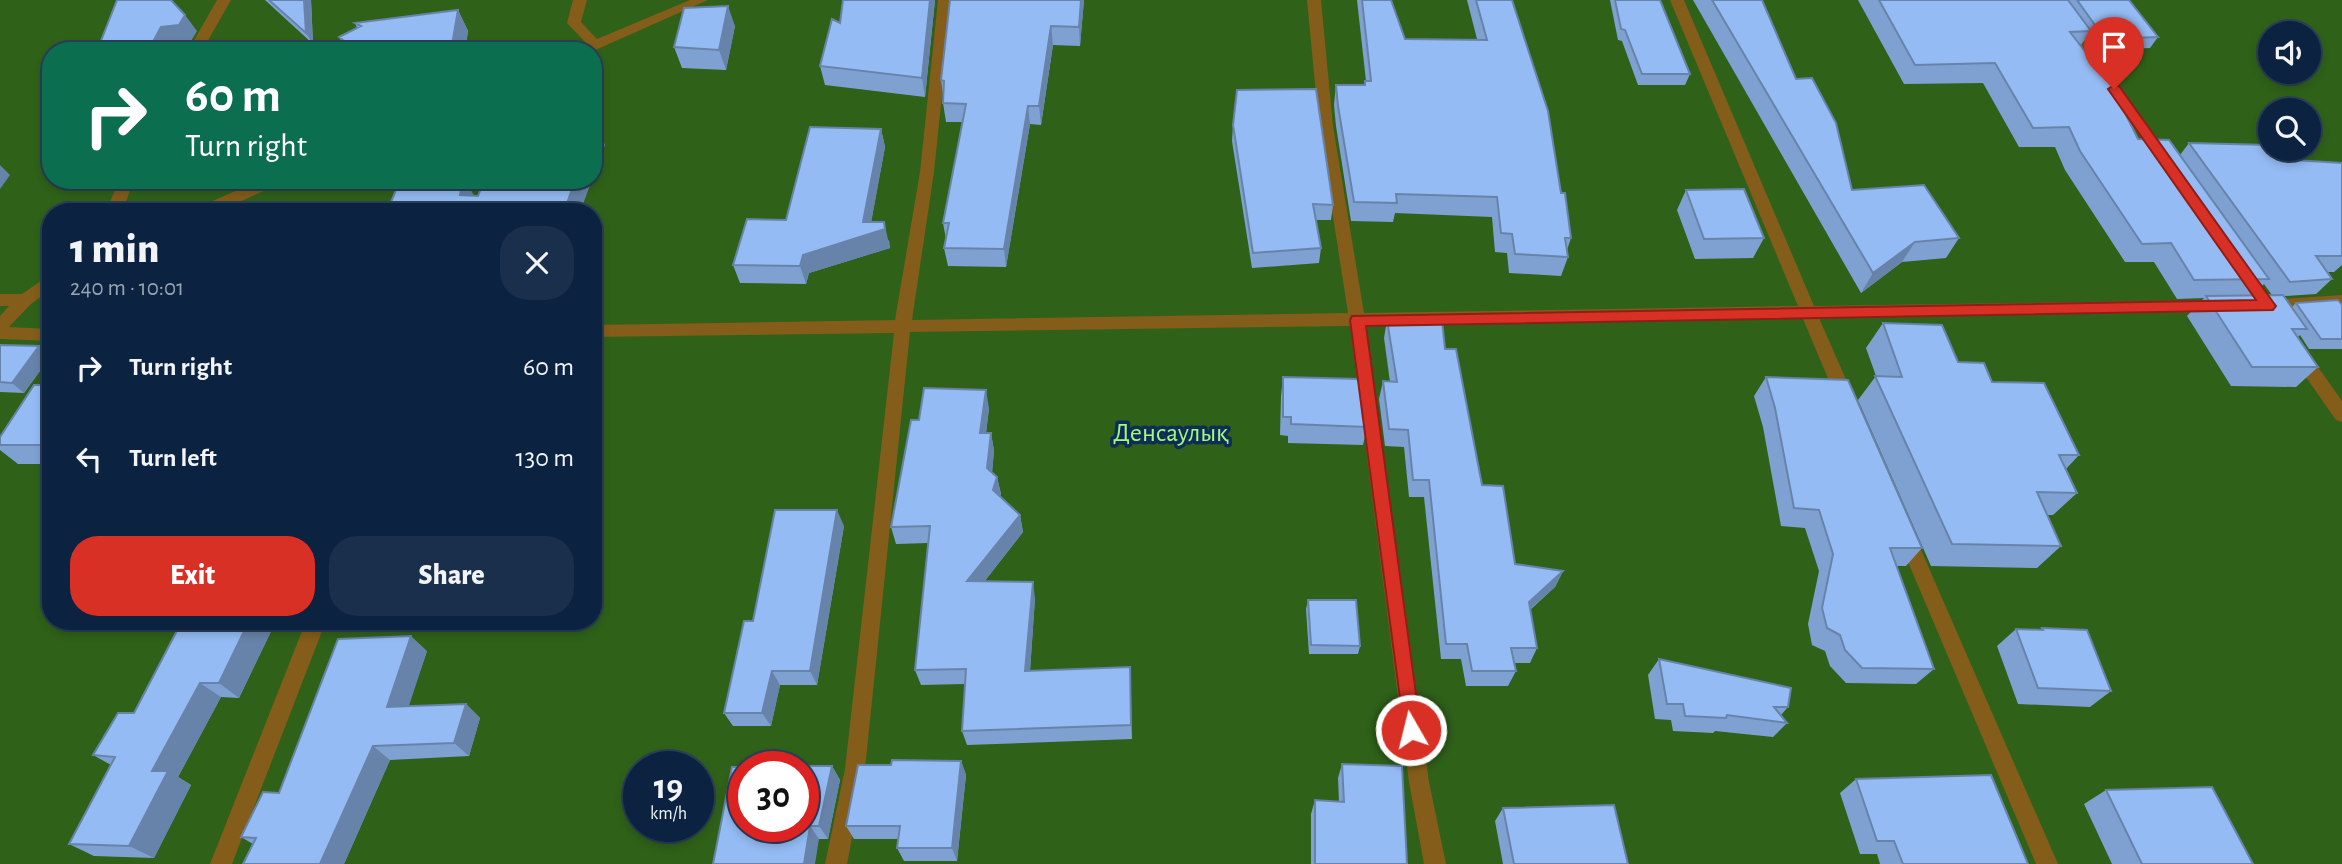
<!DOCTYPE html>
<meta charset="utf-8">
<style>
:root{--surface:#0b2240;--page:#192f4b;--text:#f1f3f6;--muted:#9aa4b1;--line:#2b3f59;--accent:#d93025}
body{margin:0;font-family:"Alegreya Sans",sans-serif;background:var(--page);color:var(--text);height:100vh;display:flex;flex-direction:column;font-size:26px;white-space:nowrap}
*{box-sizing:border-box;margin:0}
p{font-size:23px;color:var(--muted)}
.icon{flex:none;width:38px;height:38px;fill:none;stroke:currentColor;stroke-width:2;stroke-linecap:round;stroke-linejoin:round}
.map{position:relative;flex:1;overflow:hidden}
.sheet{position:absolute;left:42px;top:203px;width:560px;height:427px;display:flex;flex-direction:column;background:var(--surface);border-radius:28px;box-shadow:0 4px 10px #0003,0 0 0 2px var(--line)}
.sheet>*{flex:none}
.top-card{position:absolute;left:42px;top:42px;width:560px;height:147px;border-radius:28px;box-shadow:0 4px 10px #0003,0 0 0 2px var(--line);background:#0b6e4f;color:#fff;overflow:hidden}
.fabs{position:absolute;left:2258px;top:21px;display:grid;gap:14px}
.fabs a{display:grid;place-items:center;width:63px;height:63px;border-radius:50%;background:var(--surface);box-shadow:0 4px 10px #0003,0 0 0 2px var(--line);font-size:35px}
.speed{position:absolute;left:623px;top:751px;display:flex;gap:14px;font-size:35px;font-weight:700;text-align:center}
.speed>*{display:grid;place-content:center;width:91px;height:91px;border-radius:50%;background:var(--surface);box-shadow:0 4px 10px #0003,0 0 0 2px var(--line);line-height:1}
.speed small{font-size:18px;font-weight:400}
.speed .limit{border:10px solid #d22;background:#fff;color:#111}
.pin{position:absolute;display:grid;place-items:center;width:60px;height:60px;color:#fff;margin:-72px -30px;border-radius:50% 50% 50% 0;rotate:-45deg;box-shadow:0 0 7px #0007}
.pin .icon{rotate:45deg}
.me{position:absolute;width:77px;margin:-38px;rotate:352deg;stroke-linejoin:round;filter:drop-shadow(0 0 5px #0008)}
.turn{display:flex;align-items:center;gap:24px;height:147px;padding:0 28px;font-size:32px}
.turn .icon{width:91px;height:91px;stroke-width:2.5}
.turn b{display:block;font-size:49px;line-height:60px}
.round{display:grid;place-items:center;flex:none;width:74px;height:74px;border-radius:28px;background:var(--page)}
.head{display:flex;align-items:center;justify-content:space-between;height:119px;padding:0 28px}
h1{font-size:42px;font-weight:800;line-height:52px}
.primary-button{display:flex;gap:14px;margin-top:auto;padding:14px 28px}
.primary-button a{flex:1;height:80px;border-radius:28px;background:var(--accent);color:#fff;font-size:28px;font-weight:800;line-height:80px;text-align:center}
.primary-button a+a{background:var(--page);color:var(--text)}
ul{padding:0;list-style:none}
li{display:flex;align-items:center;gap:21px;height:91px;padding:0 28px}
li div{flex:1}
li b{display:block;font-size:26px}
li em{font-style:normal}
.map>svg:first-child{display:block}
.green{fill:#2f6119;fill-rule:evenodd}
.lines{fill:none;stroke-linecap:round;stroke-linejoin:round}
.street{fill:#835d19;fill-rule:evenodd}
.wall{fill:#7fa1d1;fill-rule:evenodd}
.shaded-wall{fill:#6883aa}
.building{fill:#94bbf3;stroke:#6883aa;stroke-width:2}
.route{fill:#d93025;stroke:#8d1f18;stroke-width:2}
.labels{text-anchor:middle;stroke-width:7;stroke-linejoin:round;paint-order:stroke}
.park-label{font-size:26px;fill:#a1fa7f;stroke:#0f2d56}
</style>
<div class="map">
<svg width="2342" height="864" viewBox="0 0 2342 864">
<rect width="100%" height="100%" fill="#0f2d56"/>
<!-- green -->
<path class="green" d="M0,0H2342V864H0ZM2270,33H2308V72H2270ZM51,51H593V180H51ZM2270,110H2308V149H2270ZM51,212H593V621H51ZM639,766H698V826H639ZM744,766H803V826H744Z"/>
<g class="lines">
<!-- street -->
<path class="street" d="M217,0H231L202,51H188Z
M573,0H587L581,22L597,39L690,0H708L593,51H573L586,43L567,23Z
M938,0H952L934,172L912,320L1348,313L1319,126L1307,0H1321L1333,126L1364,313L1798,306L1670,0H1684L1814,306L2220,300L2228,306L2220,312L1819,318L1856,402L1853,407H1841L1838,402L1803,319L1366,325L1429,782L1446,864H1424L1409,782L1350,326L910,332L865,769L847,864H825L845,769L894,333L593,337V325L895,320L920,172Z
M2045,0H2059L2167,153L2169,157L2167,161H2157Z
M119,180H134L122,212H106Z
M260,180H281L279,184L217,212H194L197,208Z
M51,274V289L31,304L9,327L51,329V341L0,339V316L9,306H0V294H22Z
M2342,295V307L2265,312L2257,306L2265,300Z
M2300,349L2306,350L2342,401V422L2336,420L2294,360L2292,355L2294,350Z
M1906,528L1913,530L1915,536L2058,864H2036L1897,536L1899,530Z
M306,621H326L232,864H210Z"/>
</g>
<!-- wall -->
<path class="wall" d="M265,0H311L313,44Z
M935,0L925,97L825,85L820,66Z
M1084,0L1080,46L1053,45L1041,125L1030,124L1006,267L948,266L944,248L946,239L943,223L963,122H946L943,103V94L941,80Z
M1357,0H1391L1405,39H1477L1467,0H1512L1571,238L1567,250L1568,257L1561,276L1509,273L1507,253L1495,252L1492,217L1395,213L1393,222L1351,221L1336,126L1334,105L1336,85H1364L1366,81Z
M1610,0H1660L1690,74L1685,85H1638L1622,41L1618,40Z
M1693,0H1762L1796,79L1852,190L1959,238L1946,258L1902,262L1861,293Z
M1858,0H2129L2158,37L2150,48L2098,50L2088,36L2080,46L2138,139L2180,155L2189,143L2293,160L2342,163V265L2334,272H2328L2332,279L2316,294L2284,296L2292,307L2296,303L2342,305V349H2309L2300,335L2298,337L2318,367L2296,387L2231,386L2187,316L2204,298L2177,299L2154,262H2125L2065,170L2055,147H2019L1983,83L1904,84ZM2264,284L2272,295H2252Z
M458,10L468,31L465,51H347L339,37L357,28L355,23Z
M735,26L726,70L682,68L674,47Z
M1233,125L1333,205L1331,220H1316L1321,248L1319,263L1252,268L1232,141Z
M881,129L885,147L871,222L889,241L890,248L809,273L806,284L740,283L733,265L786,220Z
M1686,190L1764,238L1753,258L1695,259L1677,210Z
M1387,320L1445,349L1482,485L1515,564L1563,571L1555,587L1530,610L1537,648L1530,663H1514L1516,671L1508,686H1466L1461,659H1441L1424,497H1409L1404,447L1385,446L1379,399L1383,381L1390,382L1384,338Z
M1883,323L1958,362L1992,382L2079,455L2066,469L2077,493L2053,515H2047L2061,546L2037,568L1931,566L1858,400L1876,376L1866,348Z
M0,345L50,357L24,393L0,392Z
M1283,377L1367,427L1363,445L1288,443V436L1280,435L1281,396Z
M1766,377L1922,548L1906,566H1896L1934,669L1916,684L1846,683L1830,666L1825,651L1812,645L1808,624L1819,571L1805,528L1781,526L1763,427L1754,396Z
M51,385V464H18L0,450V445Z
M989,408L986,433H991L994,451L992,472L997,477L1001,494L1000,496L1020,515L1023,532L984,582L1035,598L1030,671L1130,667L1132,739L967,745L962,731L965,684L921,685L915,670L928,543L896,544L891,527Z
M844,526L817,685H780L771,726H733L724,713L753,621Z
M1308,600L1360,646L1358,654H1309L1306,609Z
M182,621H276L239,698L221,697L178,777L191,785L154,858L94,856L69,844L111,765L93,755L134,713Z
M2042,628L2111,691L2090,707L2018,704L1997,646L2016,629L2039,630Z
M427,651L408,706L466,704L480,718L469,756L390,760L344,864H243L253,844L241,837L279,793Z
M1659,659L1788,707L1781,715L1787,723L1773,737L1715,731L1713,733L1673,731L1671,720L1655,719L1648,675Z
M961,761L966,775L957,861H904L897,848L898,839H854L846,826Z
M1342,764L1407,864H1311V814L1315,800L1339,802L1338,778Z
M832,766L840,780L828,839H819L713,864Z
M1856,779L2028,864H1880L1877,854H1860L1840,793Z
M2106,790L2253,864H2112L2084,804Z
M1503,808L1628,864H1503L1495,821Z"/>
<!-- shaded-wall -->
<path class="shaded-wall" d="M304,0H311L313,44L306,33Z
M930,0H935L925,97L922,78Z
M1081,0H1084L1080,46L1079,27Z
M728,6L735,26L726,70L719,50Z
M458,10L468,31L465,51H451Z
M185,15L197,31L191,41L173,43L169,51H148L161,27Z
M1051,26L1053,45L1041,125L1039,106Z
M1028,106L1030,124L1006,267L1004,249Z
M596,126L605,145L593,176V133Z
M881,129L885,147L869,234L884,222L890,248L809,273L806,284L800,266L803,255L863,222Z
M0,165L10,175L0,189Z
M463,180H465L475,197L460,195Z
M575,180H592L580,212H564Z
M1915,242L1902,262L1861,293L1873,273Z
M39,346L50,357L24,393L12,383Z
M986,390L989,408L984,451L980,433Z
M991,433L994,451L991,485L987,468Z
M997,477L1001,494L997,507L993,490Z
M837,510L844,526L817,685L810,671Z
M1020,515L1023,532L971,598L967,581Z
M1563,571L1555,587L1521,617L1529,602Z
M1033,582L1035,598L1029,686L1025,671Z
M249,621H276L239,698L219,683Z
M411,636L427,651L404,721L387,707Z
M772,671L780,685L771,726L762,713Z
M200,683L221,697L178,777L191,785L154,858L129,846L152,771Z
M466,704L480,718L469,756L454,743Z
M373,746L390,760L344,864H320Z
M961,761L966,775L957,861L952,848Z
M832,766L840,780L828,839L819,826Z
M810,826L819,839L815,864H804Z"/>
<!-- building -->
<path class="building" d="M117,0H171L185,15L179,25L161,27L148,51H97Z
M269,0H304L306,33Z
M843,0H930L922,78L820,66L832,19L840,23Z
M950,0H1081L1079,27L1051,26L1039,106H1028L1004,249L944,248L949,223H943L966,104L943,103L944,81L941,80Z
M1362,0H1391L1405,39L1487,40L1476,0H1512L1548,111L1561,193H1565L1571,238H1565L1568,257L1515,254L1512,234L1501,233L1497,197L1396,194L1397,203L1354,202L1338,106L1336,85H1365V81H1371Z
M1615,0H1660L1690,74H1642L1625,30L1621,29Z
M1712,0H1762L1796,79L1812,78L1836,123L1852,190L1924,185L1959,238L1915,242L1873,273Z
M1879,0H2068L2091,31L2070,32L2111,85L2138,139L2169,140L2269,279L2194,280L2171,243L2142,244L2080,151L2069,127L2033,128L1995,63L1915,65Z
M2077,0H2129L2158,37L2105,39Z
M728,6L719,50L674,47L684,8Z
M458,10L451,51H357L339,37L361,26L355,23Z
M1316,89L1333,205L1313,204L1321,248L1253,253L1233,125L1237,90Z
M810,127L881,129L863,222H884L885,229L803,255L800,266L733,265L747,219L786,220Z
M2189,143L2270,145V149H2285L2293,160L2342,163V256H2316L2332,279L2290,282Z
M400,180H463L460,195L478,196L484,180H575L564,212H387Z
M1744,189L1764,238L1704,239L1686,190Z
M2283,295L2307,329H2292L2318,367H2252L2206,296Z
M2338,300L2342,305V339H2321L2296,303Z
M1387,320H1442L1445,349H1456L1482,485L1503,486L1515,564L1563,571L1529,602L1537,648H1511L1516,671H1472L1467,644H1446L1429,480H1413L1408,430L1389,429L1383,381L1397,382Z
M1883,323L1942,325L1958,362L1984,363L1992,382L2044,383L2079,455H2059L2077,493L2037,492L2061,546L1952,544L1875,376L1902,377Z
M0,345L39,346L12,383L0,382Z
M1283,377L1360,379L1367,427L1291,424V417H1283Z
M1766,377L1848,380L1922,548H1890L1934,669L1862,668L1845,650L1840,635L1827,628L1822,608L1833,554L1819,510L1794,508L1775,408Z
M34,385H51V445H0V437Z
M924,388L986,390L980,433H991L987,468L997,477L993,490L1020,515L967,581L1033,582L1025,671L1130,667L1131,725L962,731L966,669L915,670L930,526L891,527L911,420H919Z
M775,510H837L810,671H772L762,713H724L744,621H753Z
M1308,600H1356L1360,646L1311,645Z
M182,621H249L219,683H200L152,771H168L129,846L69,844L115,757L93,755L118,713H134Z
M2042,628L2087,630L2111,691L2038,688L2016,629L2043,630Z
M411,636L387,707L466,704L454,743L373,746L320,864H243L256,838L241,837L263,792L279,793L338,639Z
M1659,659L1791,688L1788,707H1774L1787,723L1727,715L1726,718L1685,716L1683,704H1667Z
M892,760L961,761L952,848H897L900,826H846L858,765H891Z
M1342,764L1402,766L1407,864H1315V800L1344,802Z
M774,766H832L819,826H810L804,864H713L732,767H744V826H803V766Z
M1991,775L2028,864H1903L1894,841H1877L1856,779Z
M2212,787L2253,864H2142L2106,790Z
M1614,805L1628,864H1514L1503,808Z"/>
<!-- route -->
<path class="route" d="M2114,85L2119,86L2273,302L2276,306L2273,310L1366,326L1421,730L1418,736L1411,739L1405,736L1350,320L1352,316L2256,300L2110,92L2108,89Z"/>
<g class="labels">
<!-- park labels -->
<g class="park-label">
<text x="1171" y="441">Денсаулық</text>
</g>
</g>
</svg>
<div class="fabs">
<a><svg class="icon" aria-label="sound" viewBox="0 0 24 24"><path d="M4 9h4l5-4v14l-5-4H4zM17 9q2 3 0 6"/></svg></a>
<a><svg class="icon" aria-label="search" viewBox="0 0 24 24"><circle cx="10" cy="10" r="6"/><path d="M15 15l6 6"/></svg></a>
</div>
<div class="speed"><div>19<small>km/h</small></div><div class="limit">30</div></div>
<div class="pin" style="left:2114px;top:89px;background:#d93025"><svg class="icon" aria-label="arrive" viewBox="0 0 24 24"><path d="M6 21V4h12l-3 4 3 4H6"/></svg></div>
<svg class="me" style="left:1411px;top:730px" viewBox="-20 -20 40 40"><circle r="17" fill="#d93025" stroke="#fff" stroke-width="3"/><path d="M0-11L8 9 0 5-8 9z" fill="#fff"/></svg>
<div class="top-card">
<div class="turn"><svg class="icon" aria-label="right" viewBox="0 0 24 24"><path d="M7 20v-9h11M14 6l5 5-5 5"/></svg><div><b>60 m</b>Turn right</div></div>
</div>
<section class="sheet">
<div class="head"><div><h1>1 min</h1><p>240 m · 10:01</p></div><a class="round"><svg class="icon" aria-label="close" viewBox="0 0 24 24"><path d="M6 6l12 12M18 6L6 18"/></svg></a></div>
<ul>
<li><svg class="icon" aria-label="right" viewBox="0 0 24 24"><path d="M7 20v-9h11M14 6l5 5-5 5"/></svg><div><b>Turn right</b></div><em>60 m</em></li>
<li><svg class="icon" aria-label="left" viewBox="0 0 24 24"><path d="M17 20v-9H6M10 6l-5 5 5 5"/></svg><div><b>Turn left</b></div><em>130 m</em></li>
</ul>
<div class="primary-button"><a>Exit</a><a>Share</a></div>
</section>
</div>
